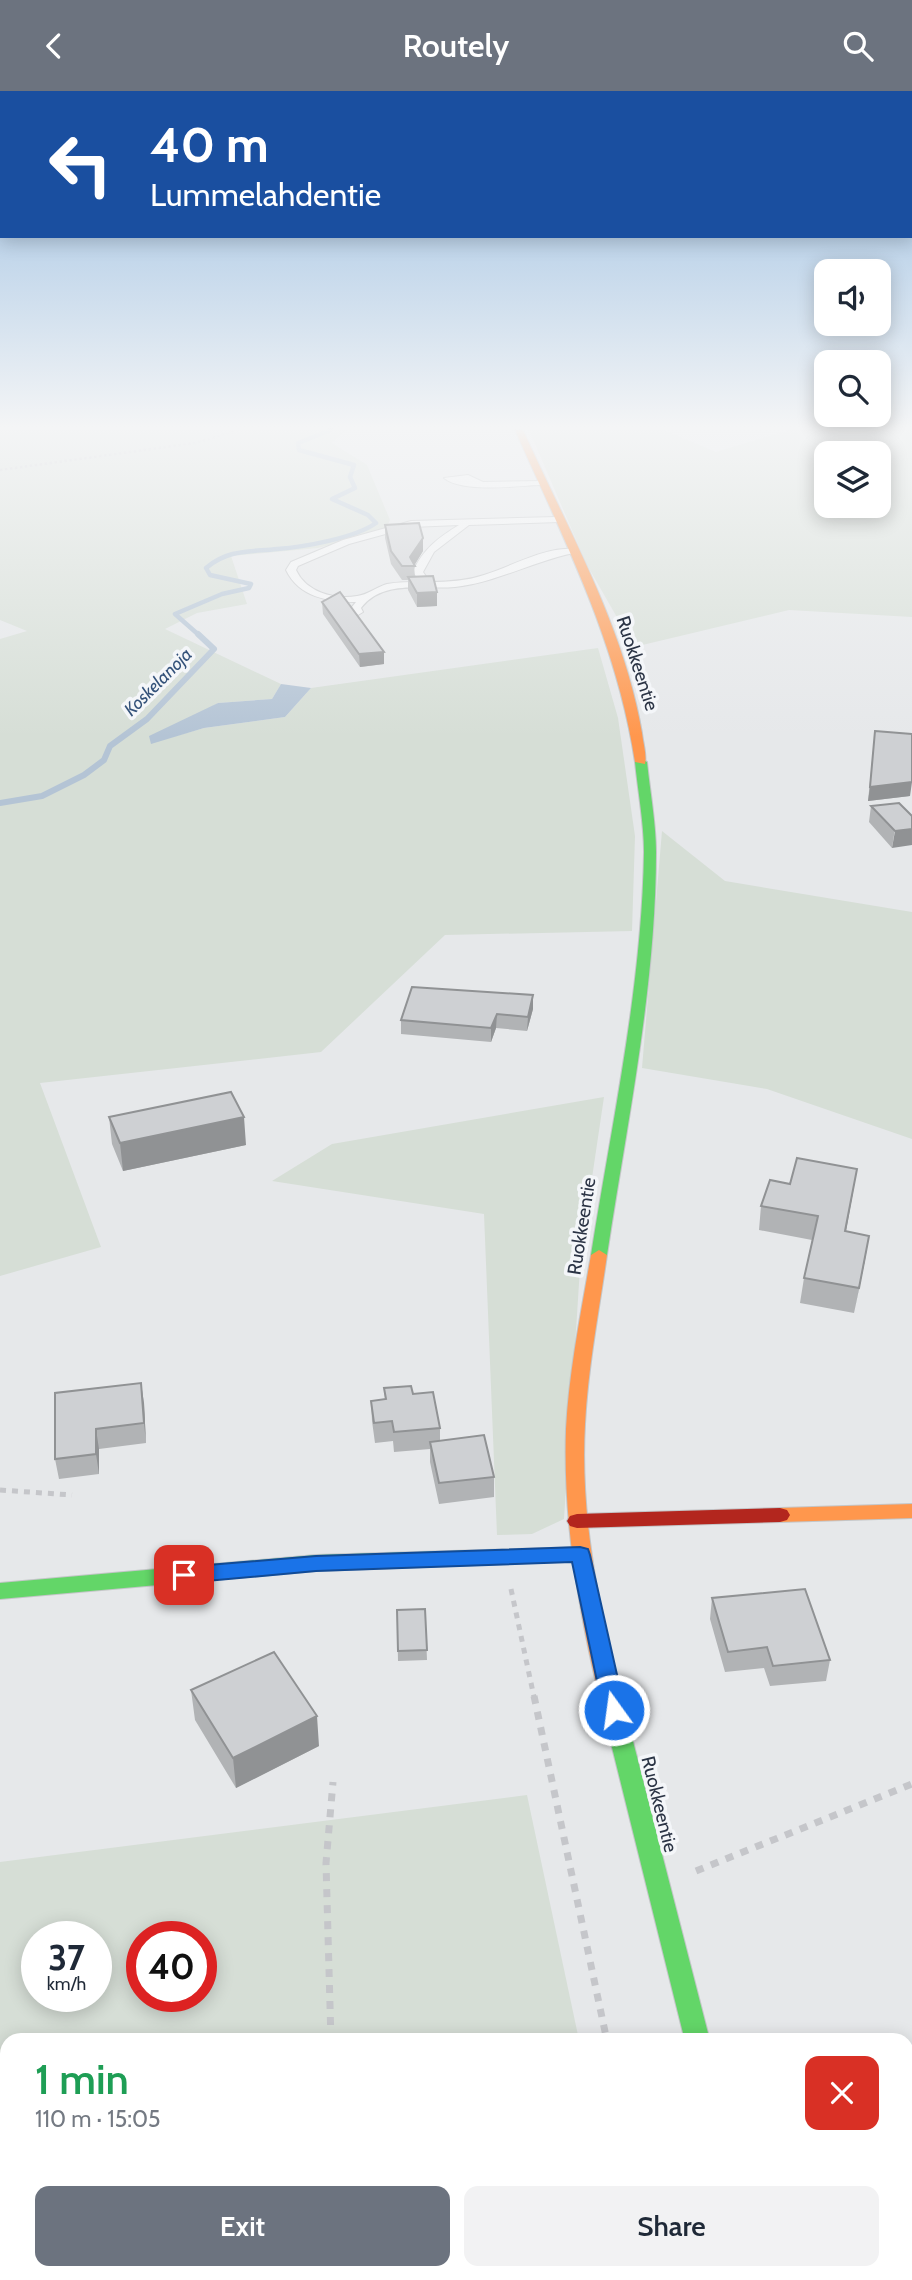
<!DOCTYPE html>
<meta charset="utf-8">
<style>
:root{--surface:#fff;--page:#f2f2f3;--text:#1f2937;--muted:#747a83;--accent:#6c737f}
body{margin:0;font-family:Cabin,sans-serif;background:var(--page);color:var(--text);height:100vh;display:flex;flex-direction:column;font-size:26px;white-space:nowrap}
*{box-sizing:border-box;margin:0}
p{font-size:23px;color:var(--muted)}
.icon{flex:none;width:38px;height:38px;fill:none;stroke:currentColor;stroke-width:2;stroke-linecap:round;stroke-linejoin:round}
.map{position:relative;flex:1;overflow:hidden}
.side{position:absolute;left:0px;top:1942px;width:914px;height:247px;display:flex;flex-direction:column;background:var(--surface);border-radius:21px 21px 0 0;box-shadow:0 4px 18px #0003}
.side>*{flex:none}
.banner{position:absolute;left:0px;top:0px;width:914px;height:147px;box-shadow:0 4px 18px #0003;background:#1a4fa0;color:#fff;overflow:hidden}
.fabs{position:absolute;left:814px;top:168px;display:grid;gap:14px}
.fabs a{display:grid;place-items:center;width:77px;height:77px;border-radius:14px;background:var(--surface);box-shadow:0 4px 18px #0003;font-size:35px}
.speed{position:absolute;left:21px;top:1830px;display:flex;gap:14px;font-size:35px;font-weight:700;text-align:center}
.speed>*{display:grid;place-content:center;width:91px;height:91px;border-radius:50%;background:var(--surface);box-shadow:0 4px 18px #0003;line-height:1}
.speed small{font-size:18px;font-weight:400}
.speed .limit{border:10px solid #d22;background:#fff;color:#111}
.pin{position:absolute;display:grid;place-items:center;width:60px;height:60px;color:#fff;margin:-30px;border-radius:14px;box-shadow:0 4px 10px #0006}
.me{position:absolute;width:77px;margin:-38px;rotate:346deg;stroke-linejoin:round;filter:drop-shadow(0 0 5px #0008)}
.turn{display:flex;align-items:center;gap:24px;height:147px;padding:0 35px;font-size:32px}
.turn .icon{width:91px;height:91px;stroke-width:2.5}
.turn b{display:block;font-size:49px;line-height:60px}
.round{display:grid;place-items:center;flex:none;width:74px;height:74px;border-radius:14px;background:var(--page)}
.head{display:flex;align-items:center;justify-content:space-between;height:119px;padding:0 35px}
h1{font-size:42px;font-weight:600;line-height:52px;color:#1e9e55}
.button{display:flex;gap:14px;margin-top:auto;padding:14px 35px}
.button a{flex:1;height:80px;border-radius:14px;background:var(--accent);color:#fff;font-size:28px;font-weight:600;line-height:80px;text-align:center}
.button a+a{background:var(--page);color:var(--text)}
header{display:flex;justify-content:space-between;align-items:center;height:91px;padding:0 35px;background:var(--accent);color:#fff;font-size:32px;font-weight:600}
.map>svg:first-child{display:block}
.green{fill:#d6ded6;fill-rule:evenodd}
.water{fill:#b4c4d5}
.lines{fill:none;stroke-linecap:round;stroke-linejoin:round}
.stream-far1{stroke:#b4c4d5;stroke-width:4.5}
.stream{stroke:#b4c4d5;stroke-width:6}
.lane-casing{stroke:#c4c6c8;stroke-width:2}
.fast-casing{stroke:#c4c6c8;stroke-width:2}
.slow-casing{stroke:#c4c6c8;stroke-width:2}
.jam-casing{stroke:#c4c6c8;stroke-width:2}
.path-far2{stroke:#c5c6ca;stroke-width:2.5;stroke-dasharray:2.5 2.5;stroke-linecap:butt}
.path-far1{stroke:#c5c6ca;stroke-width:5;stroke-dasharray:6 6;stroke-linecap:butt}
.path{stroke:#c5c6ca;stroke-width:7;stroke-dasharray:8 8;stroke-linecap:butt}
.lane{fill:#f5f6f7;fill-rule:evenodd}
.fast{fill:#63d668;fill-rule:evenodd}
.slow{fill:#ff974d;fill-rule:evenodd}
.jam{fill:#b3261e;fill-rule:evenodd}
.wall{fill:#b1b3b5}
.shaded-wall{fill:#909294}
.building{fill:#ced0d3;stroke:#909294;stroke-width:2}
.route{fill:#1a73e8;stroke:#114b97;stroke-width:2}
.labels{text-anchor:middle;stroke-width:7;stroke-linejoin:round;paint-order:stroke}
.far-water-label{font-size:18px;font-style:italic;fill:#34527a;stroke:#f4f6f9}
.street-label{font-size:19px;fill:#2b3445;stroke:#f4f6f9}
</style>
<header><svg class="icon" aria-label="back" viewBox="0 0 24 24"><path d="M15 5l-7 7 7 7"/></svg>Routely<svg class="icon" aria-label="search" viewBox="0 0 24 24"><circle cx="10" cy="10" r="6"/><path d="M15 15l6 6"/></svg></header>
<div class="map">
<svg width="912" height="2189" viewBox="0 0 912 2189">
<rect width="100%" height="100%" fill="#e6e8ea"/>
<!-- green -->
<path class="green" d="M0,339H347L332,352L367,374L390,429L385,439L318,457L231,465L247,513L197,522L165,538L281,593L272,608L218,612L151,652L204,637L285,626L311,597L598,557L618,627L635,745L632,840L445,844L321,961L40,992L101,1156L0,1185V548L27,540L0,529Z
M529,339H664L716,361L789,339H912V526L789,519L634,556L587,474ZM826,362H878V415H826Z
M662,740L725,790L912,821V1048L767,998L642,977Z
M604,1006L581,1161L564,1428L532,1443L497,1444L484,1123L272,1090L332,1053Z
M527,1704L579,1949L7,1950V2182H629L630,2189H0V1771ZM37,1846H96V1906H37ZM142,1846H201V1906H142Z"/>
<!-- water -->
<path class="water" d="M281,593L311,597L285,626L204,637L151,653L149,645L218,612L272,608Z"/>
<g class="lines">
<!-- stream-far1 -->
<path class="stream-far1" d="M200,545L175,523L222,503L249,497L251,493L210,484L206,477C228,458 250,461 277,458C304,456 355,447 376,432L368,424L332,408L355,397L350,386L354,374L299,359L298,352L331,339"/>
<!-- stream -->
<path class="stream" d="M0,712L42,705L84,684L104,669L110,655L147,628L214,558L198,543"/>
<!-- lane casing -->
<g class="lane-casing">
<path id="lane" d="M468,384L483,391L540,390L544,392L540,394C516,395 462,402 444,387Z
M556,426L559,427V431L469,434L434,461L423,481L430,491C448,491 466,490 484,484C513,475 544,456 574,458V462C534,470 495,492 455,496C424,499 383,488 361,517L363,521L358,524L351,517L356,511C328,511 299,506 286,479L291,471L343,449L411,430ZM459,434C439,446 422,459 413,481L420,491C409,491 398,491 387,493C377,496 367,504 357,505C334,509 306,501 296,479L298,475L349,453L411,436Z"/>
</g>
<!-- fast casing -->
<g class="fast-casing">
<path id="fast" d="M641,668L647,671C650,701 656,732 656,761C656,896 627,1031 607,1164L599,1169L591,1164C612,1031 642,896 644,761C644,732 638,701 635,671Z
M581,1456L588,1458L591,1463L588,1468L581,1470L316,1480L0,1508V1492L316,1464Z
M607,1583L614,1586L618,1592L710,1950H685L596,1592L600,1586Z"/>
</g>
<!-- slow casing -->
<g class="slow-casing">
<path id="slow" d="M515,339H523C567,437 624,535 642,642C643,652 647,664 645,673L635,671C617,551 564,449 515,339Z
M599,1159L607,1164C599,1220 588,1276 585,1333C580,1420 597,1508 618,1592L614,1598L607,1601L600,1598L596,1592C577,1509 563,1424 566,1338C569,1280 581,1222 591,1164Z
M912,1413V1427L780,1431L773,1429L770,1424L773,1419L780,1417Z"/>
</g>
<!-- jam casing -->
<g class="jam-casing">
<path id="jam" d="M780,1417L787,1419L790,1424L787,1429L780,1431L577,1437L570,1435L567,1430L570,1425L577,1423Z
M742,2182H770L772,2189H744Z"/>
</g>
<!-- path-far2 -->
<path class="path-far2" d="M0,379L195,352L239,339"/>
<!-- path-far1 -->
<path class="path-far1" d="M0,1399L72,1404
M511,1498L534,1606"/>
<!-- path -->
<path class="path" d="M534,1605L607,1950
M696,1780L912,1693
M331,1950L326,1772L333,1691
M657,2182L658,2189
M284,2189L289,2182"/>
<!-- lane -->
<use href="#lane" class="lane"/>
<!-- fast -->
<use href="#fast" class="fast"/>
<!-- slow -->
<use href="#slow" class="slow"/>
<!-- jam -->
<use href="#jam" class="jam"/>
</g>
<!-- wall -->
<path class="wall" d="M385,434L423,447V460L414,474L415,486L437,501V515L417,516L408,499V489H402L391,473L385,447Z
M322,511L384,561V573L360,576L323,523Z
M875,640L910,705L868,710Z
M899,712L892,757L869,731L871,715Z
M533,904V918L527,940L496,937L491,951L401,943V929Z
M109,1026L246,1054L123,1080L112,1053Z
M790,1093L853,1101L846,1141L865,1169L854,1222L800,1212L804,1187L812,1149L759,1139L761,1115Z
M384,1297L413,1303L440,1337V1350L494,1386V1406L439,1413L430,1371V1358L394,1361L393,1350L375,1352L372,1330L371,1310L385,1308Z
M55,1302L144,1312L146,1352L99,1358V1383L59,1388L55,1368Z
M712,1507L830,1569L826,1590L770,1595L764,1577L725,1581L710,1528Z
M425,1518L427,1569L398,1570L397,1519Z
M191,1599L319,1655L236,1697L195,1629Z"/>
<!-- shaded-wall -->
<path class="shaded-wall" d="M423,447V460L414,475L410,466Z
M437,501V515L417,516V502Z
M384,561V573L360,576L359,563Z
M912,691L910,705L868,710L870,696Z
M912,738V754L892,757L895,740Z
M533,904V918L527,940L528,926Z
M497,923L496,937L491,951V937Z
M244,1026L246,1054L123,1080L120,1052Z
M857,1078L853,1101L841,1165L845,1140Z
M869,1145L865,1169L854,1222L859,1197Z
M141,1292L144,1312L146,1352L144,1332Z
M96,1338L99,1358V1383L96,1363Z
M317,1625L319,1655L236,1697L233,1667Z"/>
<!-- building -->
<path class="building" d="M419,432L423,447L410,466L415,475H402L391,460L385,434Z
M433,485L437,501L417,502L408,486Z
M340,501L384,561L359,563L322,511Z
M875,640L912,643V691L870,696Z
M899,712L912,725V738L895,740L871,715Z
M412,896L533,904L528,926L497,923L491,937L401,929Z
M231,1001L244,1026L120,1052L109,1026Z
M797,1067L857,1078L845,1140L869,1145L859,1197L804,1187L818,1125L761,1115L770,1089L790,1093Z
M141,1292L144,1332L96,1338V1363L55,1368V1302Z
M411,1295L413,1303L433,1301L440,1337L394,1341L392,1330L374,1332L371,1310L386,1308L384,1297Z
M484,1344L494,1386L439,1392L430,1351Z
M805,1498L830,1569L773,1575L767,1556L728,1561L712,1507Z
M425,1518L427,1559L398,1560L397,1519Z
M274,1561L317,1625L233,1667L191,1599Z"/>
<!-- sky -->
<linearGradient id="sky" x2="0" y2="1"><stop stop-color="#93bae0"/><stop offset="0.52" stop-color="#f4f5f6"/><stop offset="1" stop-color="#f4f5f6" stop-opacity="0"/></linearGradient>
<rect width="912" height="646" fill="url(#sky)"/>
<!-- route -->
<path class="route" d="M580,1456L588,1458L590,1464L625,1619L622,1625L614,1628L606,1625L603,1619L572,1471L316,1480L184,1492L177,1489L174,1484L177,1479L184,1476L316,1465Z"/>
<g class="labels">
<!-- far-water labels -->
<g class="far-water-label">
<text transform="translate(158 591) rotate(-45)" y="6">Koskelanoja</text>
</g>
<!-- street labels -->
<g class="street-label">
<text transform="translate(638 572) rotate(72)" y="7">Ruokkeentie</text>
<text transform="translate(581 1135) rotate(-81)" y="7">Ruokkeentie</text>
<text transform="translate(660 1713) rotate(76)" y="7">Ruokkeentie</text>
</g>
</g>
</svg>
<div class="fabs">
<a><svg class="icon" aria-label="sound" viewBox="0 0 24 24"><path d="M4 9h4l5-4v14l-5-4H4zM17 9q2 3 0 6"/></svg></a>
<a><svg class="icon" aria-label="search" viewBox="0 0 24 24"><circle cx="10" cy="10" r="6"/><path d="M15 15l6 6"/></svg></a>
<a><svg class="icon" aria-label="layers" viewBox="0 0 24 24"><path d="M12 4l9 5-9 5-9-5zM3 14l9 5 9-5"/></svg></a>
</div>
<div class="speed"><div>37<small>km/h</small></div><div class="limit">40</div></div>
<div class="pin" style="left:184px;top:1484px;background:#d93025"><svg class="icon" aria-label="arrive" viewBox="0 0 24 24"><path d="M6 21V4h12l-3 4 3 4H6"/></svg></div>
<svg class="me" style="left:614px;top:1619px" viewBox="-20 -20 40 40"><circle r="17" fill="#1a73e8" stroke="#fff" stroke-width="3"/><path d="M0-11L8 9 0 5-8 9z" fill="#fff"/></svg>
<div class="banner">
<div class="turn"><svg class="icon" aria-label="left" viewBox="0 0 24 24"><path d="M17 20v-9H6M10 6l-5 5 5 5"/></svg><div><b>40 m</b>Lummelahdentie</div></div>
</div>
<section class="side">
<div class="head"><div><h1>1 min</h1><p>110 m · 15:05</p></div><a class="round" style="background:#d93025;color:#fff"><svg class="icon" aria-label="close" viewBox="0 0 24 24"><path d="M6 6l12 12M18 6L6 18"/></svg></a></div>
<div class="button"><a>Exit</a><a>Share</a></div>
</section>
</div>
